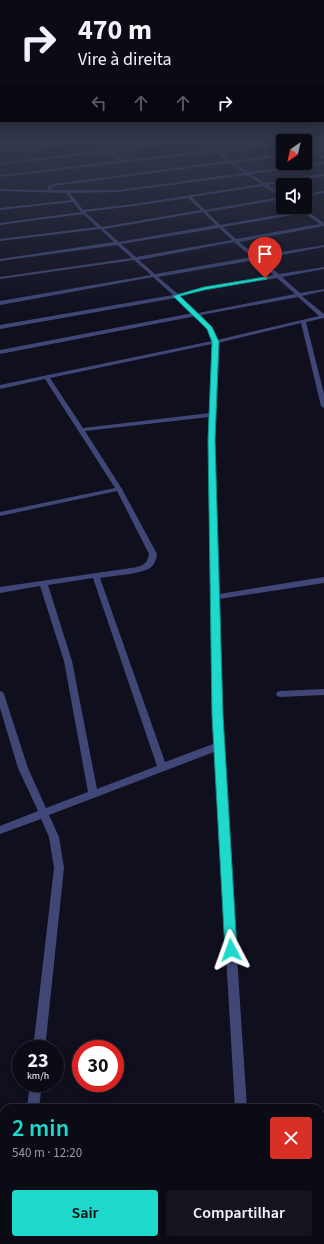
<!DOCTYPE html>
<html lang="pt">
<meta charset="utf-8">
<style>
:root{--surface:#0b0b16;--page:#14141f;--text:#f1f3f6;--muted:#9a9ba1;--line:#2b2b35;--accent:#1ed9cc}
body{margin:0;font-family:"Source Sans 3",sans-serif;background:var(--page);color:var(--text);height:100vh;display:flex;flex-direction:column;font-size:15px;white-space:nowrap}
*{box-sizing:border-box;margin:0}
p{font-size:13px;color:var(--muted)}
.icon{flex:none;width:22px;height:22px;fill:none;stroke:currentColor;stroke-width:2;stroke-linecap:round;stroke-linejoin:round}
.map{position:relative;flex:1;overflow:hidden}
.drawer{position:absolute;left:0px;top:1104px;width:324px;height:140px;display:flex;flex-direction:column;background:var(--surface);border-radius:12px 12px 0 0;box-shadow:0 2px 10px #0003,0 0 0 1px var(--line)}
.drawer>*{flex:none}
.top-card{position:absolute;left:0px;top:0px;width:324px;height:122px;box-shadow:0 2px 10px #0003,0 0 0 1px var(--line);background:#0b0b16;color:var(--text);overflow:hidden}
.needle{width:26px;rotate:214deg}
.tools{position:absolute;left:276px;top:134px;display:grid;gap:8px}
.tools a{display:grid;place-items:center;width:36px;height:36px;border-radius:4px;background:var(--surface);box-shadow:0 2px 10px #0003,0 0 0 1px var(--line);font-size:20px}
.speed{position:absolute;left:12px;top:1040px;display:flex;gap:8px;font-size:20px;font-weight:700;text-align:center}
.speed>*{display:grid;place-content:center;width:52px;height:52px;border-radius:50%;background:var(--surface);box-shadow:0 2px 10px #0003,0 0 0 1px var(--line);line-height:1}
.speed small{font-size:10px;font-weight:400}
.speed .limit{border:6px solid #d22;background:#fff;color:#111}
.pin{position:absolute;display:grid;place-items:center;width:34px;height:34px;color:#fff;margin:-41px -17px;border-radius:50% 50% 50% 0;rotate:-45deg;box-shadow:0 0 4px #0007}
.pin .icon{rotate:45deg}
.me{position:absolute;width:44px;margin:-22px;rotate:356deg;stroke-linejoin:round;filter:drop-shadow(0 0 3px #0008)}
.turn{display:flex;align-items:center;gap:14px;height:84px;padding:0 12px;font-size:18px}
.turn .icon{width:52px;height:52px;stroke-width:2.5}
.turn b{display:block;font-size:28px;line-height:34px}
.lanes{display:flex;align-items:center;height:38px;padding:0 12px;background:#0003;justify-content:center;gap:20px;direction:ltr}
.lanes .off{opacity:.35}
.round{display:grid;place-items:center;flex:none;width:42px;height:42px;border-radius:4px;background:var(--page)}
.headline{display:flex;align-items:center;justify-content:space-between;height:68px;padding:0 12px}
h1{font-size:24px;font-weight:600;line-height:30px;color:var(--accent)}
.action{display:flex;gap:8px;margin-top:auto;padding:8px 12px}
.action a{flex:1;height:46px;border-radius:4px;background:var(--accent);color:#111;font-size:16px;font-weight:600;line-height:46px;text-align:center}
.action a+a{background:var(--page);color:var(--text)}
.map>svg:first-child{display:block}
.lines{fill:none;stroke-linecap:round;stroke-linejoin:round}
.street{fill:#404777;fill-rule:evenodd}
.route{fill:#1ed9cc;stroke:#148d85}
</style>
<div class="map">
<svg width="324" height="1244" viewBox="0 0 324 1244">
<rect width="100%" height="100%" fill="#0f0f1e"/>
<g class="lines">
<!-- street -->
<path class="street" d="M77,142H87L24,150L0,149V147L24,148Z
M96,142H100L110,150L174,142H183L113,151L124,160L213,150L204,142H208L217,150L283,142V144L220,151L231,161L283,154V156L234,163L248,172L324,162V164L251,174L265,183L324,174V176L268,185L283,195V199L207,212L220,225L301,211L296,207H301L324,223V226L239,242L257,256L324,245V247L260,259L279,274L324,267V269L282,277L300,293L324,289V291L302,296L324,314V318L306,322L324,394V408L321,406L301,323L218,343L215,440L219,594L324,577V583L219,599L223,746L247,1108H235L214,752L49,815L59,837L64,868L45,1049H33L54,868L49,837L41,819L0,834V826L38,811L18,768L0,708V691L3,692L4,694L28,768L46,808L88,792L64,661L40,586L0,593V587L124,569C136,567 147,568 149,554L117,491L0,516V512L115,488L45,379L0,389V385L212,341L207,328L196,316L0,354V350L193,313L176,298L0,329V325L173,295L153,277L0,305V301L151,275L134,260L0,279V277L132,258L117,245L0,261V259L114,242L100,229L0,241V239L97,227L83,214L0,225V223L81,212L73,202L0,210V208L71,200L66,193L0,191V189L48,190V186L53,184L227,161L216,152L0,177V175L120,161L109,152L0,165V163L106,150ZM230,163L244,173L118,190H52L51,187L54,186ZM247,175L261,184L134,204L83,210L70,193L118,192ZM263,186L281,197L205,210L192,197ZM188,198L201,210L102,227L85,212L134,206ZM203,212L216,225L119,242L104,229ZM304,213L320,224L236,239L223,227ZM219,228L232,240L136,257L121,244ZM234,242L252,257L155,274L139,260ZM255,260L274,275L204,288L178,294L158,277ZM277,278L295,294L198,313L180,296L204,290ZM298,297L319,316L217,340L212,328L201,315ZM212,344L210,413L83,428L50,378ZM210,417L209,440L213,744L165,762L100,578C111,576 142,574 150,568C155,564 156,560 157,554L122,489L85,431ZM93,578L157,766L97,789L72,661L48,585Z
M305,143L316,150L324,149V151L318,152L324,156V159L314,153L305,154V152L312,151L305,146Z
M324,191V193L305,196V194Z
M324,689V695L280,697L277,696L276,694L277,692L280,691Z
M30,1083H42L39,1108H27Z
M320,1234L322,1235L324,1240L322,1244H301L303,1240H320Z
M11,1240H25V1244H11Z
M236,1240H250V1244H236Z"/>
</g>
<!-- sky -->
<linearGradient id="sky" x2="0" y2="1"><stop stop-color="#080810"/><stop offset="0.45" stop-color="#31374c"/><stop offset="1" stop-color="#31374c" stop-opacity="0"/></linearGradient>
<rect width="324" height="316" fill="url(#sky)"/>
<!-- route -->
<path class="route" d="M265,277H267V279L204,290L180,296L212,327L219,342L215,440L223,715L237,950L236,955L231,957L227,955L225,950L212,715L208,440L212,342L207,329L173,296L204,287Z"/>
</svg>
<div class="tools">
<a><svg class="needle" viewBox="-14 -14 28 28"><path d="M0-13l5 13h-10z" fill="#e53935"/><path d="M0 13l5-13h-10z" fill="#9a9ba1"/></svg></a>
<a><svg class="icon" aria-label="sound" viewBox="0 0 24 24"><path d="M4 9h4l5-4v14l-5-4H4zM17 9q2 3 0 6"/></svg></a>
</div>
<div class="speed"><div>23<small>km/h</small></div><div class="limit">30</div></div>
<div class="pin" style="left:265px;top:278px;background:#d93025"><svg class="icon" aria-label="arrive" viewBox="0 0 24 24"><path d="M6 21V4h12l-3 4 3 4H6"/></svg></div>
<svg class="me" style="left:231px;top:950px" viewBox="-20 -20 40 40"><path d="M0-17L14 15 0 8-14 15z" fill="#1ed9cc" stroke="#fff" stroke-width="4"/></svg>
<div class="top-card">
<div class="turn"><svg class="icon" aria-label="right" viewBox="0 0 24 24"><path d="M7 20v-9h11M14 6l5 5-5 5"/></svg><div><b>470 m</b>Vire à direita</div></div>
<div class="lanes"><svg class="icon off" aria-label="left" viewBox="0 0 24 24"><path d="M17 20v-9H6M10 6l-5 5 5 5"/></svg><svg class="icon off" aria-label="ahead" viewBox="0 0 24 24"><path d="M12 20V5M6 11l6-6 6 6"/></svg><svg class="icon off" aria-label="ahead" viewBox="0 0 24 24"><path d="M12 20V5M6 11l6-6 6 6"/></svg><svg class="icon" aria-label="right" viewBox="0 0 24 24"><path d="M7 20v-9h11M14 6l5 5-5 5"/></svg></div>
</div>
<section class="drawer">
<div class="headline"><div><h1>2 min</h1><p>540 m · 12:20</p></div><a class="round" style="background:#d93025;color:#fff"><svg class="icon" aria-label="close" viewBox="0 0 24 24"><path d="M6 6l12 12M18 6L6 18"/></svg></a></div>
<div class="action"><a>Sair</a><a>Compartilhar</a></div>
</section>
</div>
